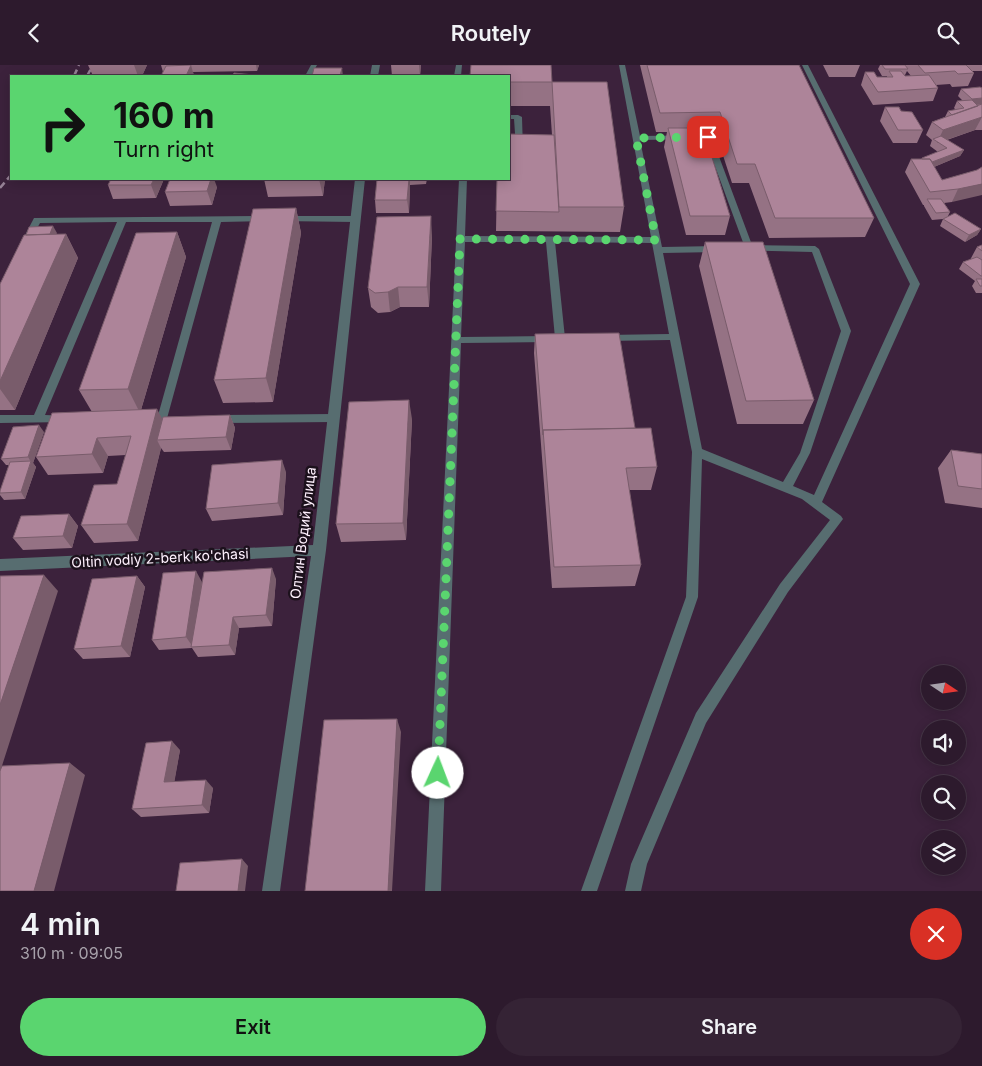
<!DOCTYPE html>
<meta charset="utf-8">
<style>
:root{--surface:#2d1a2d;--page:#352335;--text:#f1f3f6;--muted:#a7a1aa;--line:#483849;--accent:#5ad56f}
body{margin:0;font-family:Inter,sans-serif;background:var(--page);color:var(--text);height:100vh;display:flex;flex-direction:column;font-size:19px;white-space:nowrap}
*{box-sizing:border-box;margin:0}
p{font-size:16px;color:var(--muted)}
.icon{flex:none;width:28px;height:28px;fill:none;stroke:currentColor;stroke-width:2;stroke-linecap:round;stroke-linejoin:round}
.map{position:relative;height:826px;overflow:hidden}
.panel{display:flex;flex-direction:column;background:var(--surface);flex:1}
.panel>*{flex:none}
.banner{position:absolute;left:10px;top:10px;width:500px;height:105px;border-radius:0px;box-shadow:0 2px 12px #0003,0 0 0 1px var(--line);background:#5ad56f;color:#111;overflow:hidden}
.needle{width:32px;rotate:103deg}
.fabs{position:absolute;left:921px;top:600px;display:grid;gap:10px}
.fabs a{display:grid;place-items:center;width:45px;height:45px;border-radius:50%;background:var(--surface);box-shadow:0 2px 12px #0003,0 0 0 1px var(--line);font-size:25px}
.pin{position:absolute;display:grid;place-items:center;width:42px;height:42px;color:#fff;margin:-21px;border-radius:10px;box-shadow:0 2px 8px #0006}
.me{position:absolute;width:55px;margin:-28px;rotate:2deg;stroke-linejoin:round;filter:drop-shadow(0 0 4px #0008)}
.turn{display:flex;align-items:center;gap:18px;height:105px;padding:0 20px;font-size:22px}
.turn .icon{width:65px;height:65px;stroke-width:2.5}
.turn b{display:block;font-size:35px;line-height:42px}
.round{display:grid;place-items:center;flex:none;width:52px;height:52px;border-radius:26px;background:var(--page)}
.summary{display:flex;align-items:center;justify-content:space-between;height:85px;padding:0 20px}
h1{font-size:30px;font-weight:600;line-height:38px}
.button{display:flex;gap:10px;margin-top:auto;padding:10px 20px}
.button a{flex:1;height:58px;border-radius:30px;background:var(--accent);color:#111;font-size:20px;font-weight:600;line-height:58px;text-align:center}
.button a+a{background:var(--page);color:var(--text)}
header{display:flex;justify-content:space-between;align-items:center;height:65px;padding:0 20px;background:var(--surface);font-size:22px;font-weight:600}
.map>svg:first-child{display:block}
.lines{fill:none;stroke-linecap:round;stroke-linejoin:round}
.lane{fill:#576d70;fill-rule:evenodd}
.street{fill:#576d70;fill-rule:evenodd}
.rail{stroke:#968296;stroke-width:2.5;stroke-dasharray:7 4;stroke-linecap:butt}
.wall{fill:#957284;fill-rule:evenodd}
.shaded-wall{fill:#795c6b}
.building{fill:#ad8499;stroke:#795c6b}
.route{stroke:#5ad56f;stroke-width:9;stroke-dasharray:0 16.2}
.labels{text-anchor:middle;stroke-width:5;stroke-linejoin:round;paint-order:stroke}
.street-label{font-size:14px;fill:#fef0fd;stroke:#1c111c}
</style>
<header><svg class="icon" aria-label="back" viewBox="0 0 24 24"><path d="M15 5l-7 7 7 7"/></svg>Routely<svg class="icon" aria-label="search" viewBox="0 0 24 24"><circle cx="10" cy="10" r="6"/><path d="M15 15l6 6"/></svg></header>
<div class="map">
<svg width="982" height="826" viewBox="0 0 982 826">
<rect width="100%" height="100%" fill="#3c223c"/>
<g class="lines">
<!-- lane -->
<path class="lane" d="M311,0H317L311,11H305Z
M456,0H462L461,11H454Z
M619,0H625L640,71L711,70L752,180L815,181L819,184L851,266L810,388L793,421L814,430L910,219L802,0H808L920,219L822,437L841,451L843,454L788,527L706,658L647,799L641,826H625L631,799L696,648L780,519L830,455L802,434L702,394L698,532L597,826H581L686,532L692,387L670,275L605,276L600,273L605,270L669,269L652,178L555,177L565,273L560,276L555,273L546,177H465L461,272L549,271L554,274L549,277L461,278L441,826H425L459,114H467L465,171L651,172ZM705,74L744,180L738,181V185L812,187L841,266L800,388L783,417L702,384L663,188L718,187L722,184L718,181L662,182L640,75Z
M509,50H518L522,52L523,85L516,83L514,54H509Z
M265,151L269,154L268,156L221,157L166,357L162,358L157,354L212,157H126L45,350L67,351L68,354L67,357L0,358V350H34L117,157L40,158L29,178H23L22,176L34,153Z
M283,151H354L358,154L354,157L280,156L279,154Z
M333,349L338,353L333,357L217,358L212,354L217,350Z"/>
<!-- street -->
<path class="street" d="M372,0H380L378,11H370Z
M355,114H365L326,485L280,826H262L311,491L0,506V494L313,480Z"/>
<!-- rail -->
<path class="rail" d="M74,11L79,0
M87,11L93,0
M0,123L11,110"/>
</g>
<!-- wall -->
<path class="wall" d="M88,0H147L142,11H93Z
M161,0H259L257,6L193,7L194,11H161L163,7Z
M391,0H421L420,11H392Z
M640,0H799L874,153L865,172L769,173L749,118H732L715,66H704L730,151L725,170H686L664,82L667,67H656Z
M823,0H860L855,12H829Z
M880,0H982V6H972L974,8L968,21L952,22L950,19L936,20L938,23L933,36L873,40L861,20L865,7L877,12H887V11H882L878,4ZM907,6L911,11H905L904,10H905Z
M509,11L552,17L624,142L620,167L496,166L497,114L552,70L550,41H509Z
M982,23V65H975L947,75L964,85L960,91L934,102L942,115L977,105L952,137L944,138L950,147L948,151L981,164L977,170L965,177L940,161L943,154L932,155L924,141V140H923L905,107L911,94H922L938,87L930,81L932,75L926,70L932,57L945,52L948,46L956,45L954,43L957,36H963L958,31L961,24Z
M885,42L901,46L923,65L917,78H893L880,56Z
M164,114L156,133L113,134L108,120Z
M264,114H325L323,131L268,132Z
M377,114H427L426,119L410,120L409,148H376L375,135Z
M217,122L212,140L170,141L165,127Z
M296,143L301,168L273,337L223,338L214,315Z
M177,167L186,192L141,345L163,355L230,350L235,363L231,385L164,387L161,383L138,476L94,478L81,460L117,419L126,390L108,391L103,408L48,410L36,392L92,347L79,325Z
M57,168L56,169H66L78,193L15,345H0V219Z
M432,171L429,242H400L390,247L378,248L371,242L368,223Z
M705,177L814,335L803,359H737L699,201Z
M982,180V228H976L972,221L975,216L959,204L963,197L970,195L977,182Z
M535,269L635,363L657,402L651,425H629L641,500L635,521L552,523L534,288Z
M412,354L406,475L341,477L336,459Z
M44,367L33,398L36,402L25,434L4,435L0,430V426L9,400H6L1,394Z
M951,385L982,389V443L945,438L938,403Z
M286,407L283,450L212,456L206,444Z
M69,449L78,461L72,483L23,485L13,473Z
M137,511L145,522L130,592L83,594L74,584Z
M276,514L272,561L239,563L235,590L198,592L192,583L159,585L152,575L202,517Z
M180,685L174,717L213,723L209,748L141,752L132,744Z"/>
<!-- shaded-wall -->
<path class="shaded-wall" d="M134,0H147L142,11H138Z
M191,0L194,11H186Z
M256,0H259L257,6Z
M419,0H421L420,11Z
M342,3L343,11H340Z
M982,33V39L969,41L972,34Z
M982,52L975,65L937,78L943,65Z
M964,85L960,91L922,107L925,100Z
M154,114H164L156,133L151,120Z
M211,114H214L217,122L212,140L207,126Z
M319,114H325L323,131Z
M409,114H410V120L409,148L407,135Z
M982,119V130L952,137L958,124Z
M296,143L301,168L273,337L266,313Z
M431,151L432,171L429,242L427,222Z
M53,161L57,168L51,181L48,174Z
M981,164L977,170L965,177L969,170Z
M177,167L186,192L140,348L128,324Z
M66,169L78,193L15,345L0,324V316Z
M398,222L400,242L390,247L388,227Z
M409,335L412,354L406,475L403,458Z
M157,344L167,363L157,375L161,383L138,476L127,459Z
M230,350L235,363L231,385L226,372Z
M39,360L44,367L33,398L36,402L25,434L21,427L31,397L28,392Z
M97,373L108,391L103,408L92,389Z
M282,395L286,407L283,450L278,438Z
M69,449L78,461L72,483L63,471Z
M272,503L276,514L272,561L266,550Z
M196,506L202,517L193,582L186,572Z
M44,510L58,526L0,707V640Z
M137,511L145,522L130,592L121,581Z
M233,552L239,563L235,590L229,580Z
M397,654L401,667L392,826H388Z
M172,676L180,685L173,725L164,717Z
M70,698L85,710L54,826H34Z
M206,715L213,723L209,748L202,740Z
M242,794L248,801L245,826H238Z"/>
<!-- building -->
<path class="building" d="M191,0L186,11H161L166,1Z
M471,0H551L552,17H509V11H470Z
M647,0H799L874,153H775L755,99H737L720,47L660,48Z
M882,0H905L908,4H885Z
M918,0H966L974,8L958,9L955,6L925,8Z
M314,3H342L340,11H312Z
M889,6H901L905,11L929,10L938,23L878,27L865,7H874L877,12H893Z
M234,8L254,10L253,11H232Z
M552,17H607L624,142H559Z
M980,22L982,23V33L972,34L961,24Z
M972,35L978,41L952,50L948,46L964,43L957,36Z
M982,39V52L943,65L932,57Z
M885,42H899L901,46L912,47L923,65H898Z
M668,63H703L730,151H690Z
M509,69L554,70L559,147L496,146L497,114H509Z
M941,71L964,85L932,97L930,94H922V93L947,83L933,74Z
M911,94H930L942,115L977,105L982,102V119L958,124L930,127Z
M111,114H154L151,120H108Z
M170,114H211L207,126L165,127Z
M377,114H409L407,135H375Z
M927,134H941L950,147L936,148Z
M296,143L266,313L214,315L253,144Z
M955,148L981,164L969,170L943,154Z
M431,151L427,222H398L388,227L375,228L368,223L377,152Z
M53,161L50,169L26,170L29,162Z
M177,167L128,324L79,325L136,168Z
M66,169L0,316V219L24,170Z
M705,177H763L814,335L746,336Z
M982,180V186L977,182Z
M977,192L982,195V211H981L963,197Z
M976,214H982V221H980Z
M619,268L635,363L543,365V370L535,269Z
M409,335L403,458L336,459L349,337Z
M157,344L127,459L81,460L94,420L117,419L131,371L97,373L92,389L36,392L52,348Z
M230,350L226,372L157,375L163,352Z
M39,360L28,392L1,394L13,362Z
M651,363L657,402L626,403L641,500L554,502L543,365Z
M951,385L982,389V424L958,421Z
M282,395L278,438L206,444L212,400Z
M31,396L21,427L0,428V426L10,397Z
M69,449L63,471L13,473L21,451Z
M272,503L266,550L233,552L229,580L191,582L204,507Z
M196,506L186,572L152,575L163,508Z
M44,510L0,640V511Z
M137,511L121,581L74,584L92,514Z
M397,654L388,826H305L324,655Z
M172,676L164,717L206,715L202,740L132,744L146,678Z
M70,698L34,826H0V706L2,701Z
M242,794L238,826H176L180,798Z"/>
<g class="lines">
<!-- route -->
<path class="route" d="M438,708L460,174L656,175L636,73L708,72"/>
</g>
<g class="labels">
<!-- street labels -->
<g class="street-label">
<text transform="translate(303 468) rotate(-83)" y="5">Олтин Водий улица</text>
<text transform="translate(160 493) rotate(-3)" y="5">Oltin vodiy 2-berk ko'chasi</text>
</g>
</g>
</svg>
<div class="fabs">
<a><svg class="needle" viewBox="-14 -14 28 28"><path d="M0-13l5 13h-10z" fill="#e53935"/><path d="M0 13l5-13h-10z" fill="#a7a1aa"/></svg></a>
<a><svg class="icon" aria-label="sound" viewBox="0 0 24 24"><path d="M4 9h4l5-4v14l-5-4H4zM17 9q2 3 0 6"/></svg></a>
<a><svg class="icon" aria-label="search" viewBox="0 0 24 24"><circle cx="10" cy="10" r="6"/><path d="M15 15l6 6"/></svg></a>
<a><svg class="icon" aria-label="layers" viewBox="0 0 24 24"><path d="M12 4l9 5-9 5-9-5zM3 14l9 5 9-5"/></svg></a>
</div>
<div class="pin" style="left:708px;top:72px;background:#d93025"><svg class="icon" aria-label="arrive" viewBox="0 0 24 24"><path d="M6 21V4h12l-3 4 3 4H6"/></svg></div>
<svg class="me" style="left:438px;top:708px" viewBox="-20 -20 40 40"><circle r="19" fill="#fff"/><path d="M0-13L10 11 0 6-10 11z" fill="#5ad56f"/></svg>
<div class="banner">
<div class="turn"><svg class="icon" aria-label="right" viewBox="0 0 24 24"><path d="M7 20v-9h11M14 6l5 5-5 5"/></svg><div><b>160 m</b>Turn right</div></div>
</div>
</div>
<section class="panel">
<div class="summary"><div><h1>4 min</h1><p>310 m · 09:05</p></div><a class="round" style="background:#d93025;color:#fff"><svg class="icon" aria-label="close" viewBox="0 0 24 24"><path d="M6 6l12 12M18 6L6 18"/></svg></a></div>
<div class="button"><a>Exit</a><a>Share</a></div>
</section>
